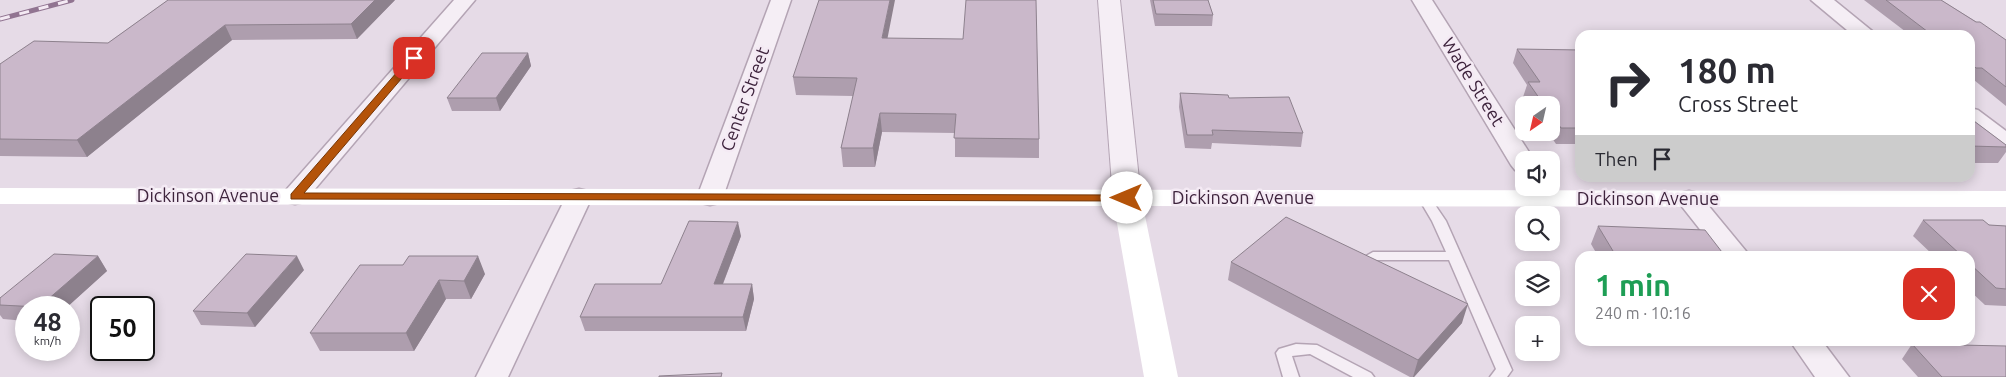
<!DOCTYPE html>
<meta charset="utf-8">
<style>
:root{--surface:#fff;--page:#f2f2f3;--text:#2b2b33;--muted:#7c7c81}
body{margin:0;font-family:Ubuntu,sans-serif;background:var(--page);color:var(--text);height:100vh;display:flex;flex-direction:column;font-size:19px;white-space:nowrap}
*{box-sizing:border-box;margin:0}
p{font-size:16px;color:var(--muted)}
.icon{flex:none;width:28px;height:28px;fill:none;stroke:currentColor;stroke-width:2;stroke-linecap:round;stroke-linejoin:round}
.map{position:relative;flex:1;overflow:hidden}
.side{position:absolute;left:1575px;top:251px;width:400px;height:95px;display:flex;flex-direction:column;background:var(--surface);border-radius:15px;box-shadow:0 2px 12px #0003}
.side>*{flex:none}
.guide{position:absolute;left:1575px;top:30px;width:400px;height:152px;border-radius:15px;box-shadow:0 2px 12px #0003;background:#fff;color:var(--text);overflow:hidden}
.needle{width:32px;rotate:214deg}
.fabs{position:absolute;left:1515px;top:96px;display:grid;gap:10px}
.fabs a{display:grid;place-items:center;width:45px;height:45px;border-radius:10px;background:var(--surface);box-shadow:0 2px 12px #0003;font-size:25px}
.speed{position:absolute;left:15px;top:296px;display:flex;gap:10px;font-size:25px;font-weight:700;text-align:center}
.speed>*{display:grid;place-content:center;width:65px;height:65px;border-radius:50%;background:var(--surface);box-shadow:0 2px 12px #0003;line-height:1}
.speed small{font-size:12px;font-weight:400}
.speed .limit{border:2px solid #111;border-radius:8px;background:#fff;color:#111}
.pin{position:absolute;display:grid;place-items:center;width:42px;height:42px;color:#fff;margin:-21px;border-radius:10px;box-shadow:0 2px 8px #0006}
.me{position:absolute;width:55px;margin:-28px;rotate:270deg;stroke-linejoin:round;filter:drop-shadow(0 0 4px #0008)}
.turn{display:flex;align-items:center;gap:18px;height:105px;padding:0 20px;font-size:22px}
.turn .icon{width:65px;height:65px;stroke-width:2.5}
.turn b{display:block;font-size:35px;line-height:42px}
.then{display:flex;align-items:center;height:48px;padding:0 20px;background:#0003;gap:10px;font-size:19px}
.round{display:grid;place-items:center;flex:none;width:52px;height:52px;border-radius:15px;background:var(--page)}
.headline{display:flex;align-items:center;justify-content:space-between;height:85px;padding:0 20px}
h1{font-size:30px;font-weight:700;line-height:38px;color:#1e9e55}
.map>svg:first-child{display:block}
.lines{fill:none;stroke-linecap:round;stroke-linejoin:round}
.service-casing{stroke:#b4a4b4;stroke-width:3}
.minor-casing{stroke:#b4a4b4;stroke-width:3}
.tertiary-casing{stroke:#b4a4b4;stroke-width:2}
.service{fill:#f5eef5;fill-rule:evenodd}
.minor{fill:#f5eef5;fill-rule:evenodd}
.tertiary{fill:#f5eef5;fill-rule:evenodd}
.secondary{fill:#fff;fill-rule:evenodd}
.rail-casing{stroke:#917491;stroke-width:5}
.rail{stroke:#f4eaf4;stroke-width:3;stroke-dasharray:10;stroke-linecap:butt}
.wall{fill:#ae9eae}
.shaded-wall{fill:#8d818d}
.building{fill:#cab8ca;stroke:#8d818d}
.route{fill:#b45309;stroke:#753606}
.labels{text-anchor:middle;stroke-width:5;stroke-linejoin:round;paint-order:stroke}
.street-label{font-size:18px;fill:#3e243d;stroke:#f4eaf4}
</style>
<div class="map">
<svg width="2006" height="377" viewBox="0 0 2006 377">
<rect width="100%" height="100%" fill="#e6dbe7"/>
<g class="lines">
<!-- service casing -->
<g class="service-casing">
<path id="service" d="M1425,195L1429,196L1446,221L1512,370L1507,377H1490L1496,369L1449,260H1373L1366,256L1373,252H1446L1432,221L1419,199Z
M1296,344L1317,345L1371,373L1374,377H1353L1310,354L1292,356L1299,377H1283L1276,353L1279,349Z"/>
</g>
<!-- minor casing -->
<g class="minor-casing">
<path id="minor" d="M454,0H475L304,202L295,204L286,202L282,196L286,190Z
M771,0H791L723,197L719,203L710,205L701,203L697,197Z
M1412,0H1432L1534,160H1524V173L1515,170L1511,165Z
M1811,0H1834L1877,35H1853Z
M1970,108L1978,110L2006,131V150L1997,148L1970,127Z
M579,189L588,191L592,197L508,377H476L566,197L570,191Z
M1689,191L1698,193L1750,256H1721L1676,199L1680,193Z
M1790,341H1822L1849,377H1815Z"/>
</g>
<!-- tertiary casing -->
<g class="tertiary-casing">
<path id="tertiary" d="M1098,0H1120L1141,198L1137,204L1127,206L1117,204L1113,198Z"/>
</g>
<!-- service -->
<use href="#service" class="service"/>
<!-- minor -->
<use href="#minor" class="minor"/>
<!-- tertiary -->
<use href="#tertiary" class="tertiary"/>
<!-- secondary -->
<path class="secondary" d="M0,188L2006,191V207L1143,206L1178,377H1144L1114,206L0,204Z"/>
<!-- rail casing -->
<g class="rail-casing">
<path id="rail" d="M0,19L72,0"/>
</g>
<!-- rail -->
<use href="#rail" class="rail"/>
</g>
<!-- wall -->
<path class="wall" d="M168,0H395L357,39L232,40L87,157L0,156V64L108,43Z
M1150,0H1208L1213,15L1212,26H1155Z
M1864,0H1941L2006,40V106L1974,80H1970V35H1910Z
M887,38L1039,139V158L955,157V133L882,132L875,167H843L841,148L853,96L796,95L793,77Z
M1517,49L1580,50V144H1556L1548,132H1551V105H1529L1523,97L1527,85L1513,63Z
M528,53L531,66L500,111H452L447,98Z
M1180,93L1229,98L1303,133L1301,147L1212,143L1211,149L1185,148L1179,107Z
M1970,118L2006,145V152L1998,163H1970Z
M1923,220L2006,226V306L1985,305L1970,291V256H1934L1913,236Z
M1598,226L1725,256H1598L1591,244Z
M741,236L723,284H752L754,299L746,331H585L580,317L661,284Z
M98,256L107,271L66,308H26V321L3,319L0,315V298Z
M1231,262L1462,323L1414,377H1410L1228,280Z
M403,265L485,274L471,299H446L414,351H320L310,333Z
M304,270L255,327L201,325L193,311Z
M1912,344L2006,377H1918L1902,359Z"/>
<!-- shaded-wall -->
<path class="shaded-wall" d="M375,0H395L357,39L351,24Z
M890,0H895L884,56L882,38Z
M225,25L232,40L87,157L77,140Z
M528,53L531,66L500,111L496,98Z
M880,113L882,132L875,167L873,148Z
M738,222L741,236L717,299L714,284Z
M98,256L107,271L66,308L39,307Z
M297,256L304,270L255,327L247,313Z
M478,256L485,274L471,299L464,281Z
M439,280L446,299L414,351L406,333Z
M752,284L754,299L746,331L743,317Z
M1468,304L1462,323L1414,377H1413L1418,360Z"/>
<!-- building -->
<path class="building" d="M168,0H375L351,24L225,25L77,140L0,139V64L34,41L108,43Z
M819,0H890L882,38L963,39L966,0H1036L1039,139L954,138L956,114L880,113L873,148H841L857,78L793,77Z
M1153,0H1208L1213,15L1156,14Z
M1886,0H1941L1976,22H1980L2006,40V87L1982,68H1976L1970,63V35H1932Z
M1517,49L1580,50V128H1561L1551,114V105H1544L1528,82H1540Z
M482,53H528L496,98H447Z
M1180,93L1228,95L1229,98L1289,97L1303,133L1212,130L1213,135H1187Z
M1970,118L2006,145V147L1970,146Z
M1286,217L1468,304L1418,360L1231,262Z
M1923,220H1983L1989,225L2006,226V289L1996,288L1970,264V256H1962Z
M689,221L738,222L714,284H752L743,317H580L595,284H661Z
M1598,226L1705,230L1725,256H1616Z
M54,254L98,256L39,307L0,305V298Z
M246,254L297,256L247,313L193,311Z
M409,256H478L464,281L439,280L406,333H310L360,265H403Z
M1912,344L2006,346V377H1942Z
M722,373L721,377H659V376Z"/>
<!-- route -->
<path class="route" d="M411,56L419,58L304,193L1127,195L1133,198L1127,201L291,199V194Z"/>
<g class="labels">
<!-- street labels -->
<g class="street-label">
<text transform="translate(1473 82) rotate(58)" y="6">Wade Street</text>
<text transform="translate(745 99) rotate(-70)" y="6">Center Street</text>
<text x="208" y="202">Dickinson Avenue</text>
<text x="1243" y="204">Dickinson Avenue</text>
<text x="1648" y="205">Dickinson Avenue</text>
</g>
</g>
</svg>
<div class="fabs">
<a><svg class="needle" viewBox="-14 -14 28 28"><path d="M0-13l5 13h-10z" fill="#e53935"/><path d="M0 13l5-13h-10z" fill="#7c7c81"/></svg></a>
<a><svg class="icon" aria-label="sound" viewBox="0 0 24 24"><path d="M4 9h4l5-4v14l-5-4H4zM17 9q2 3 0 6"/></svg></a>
<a><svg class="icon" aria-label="search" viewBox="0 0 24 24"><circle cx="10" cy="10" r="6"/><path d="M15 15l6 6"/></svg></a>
<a><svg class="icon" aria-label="layers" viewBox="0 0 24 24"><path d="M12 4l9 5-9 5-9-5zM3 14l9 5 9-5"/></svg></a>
<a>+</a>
</div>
<div class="speed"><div>48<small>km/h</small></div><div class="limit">50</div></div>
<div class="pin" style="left:414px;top:58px;background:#d93025"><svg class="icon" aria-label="arrive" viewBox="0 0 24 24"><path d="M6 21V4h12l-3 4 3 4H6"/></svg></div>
<svg class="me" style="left:1127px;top:198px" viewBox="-20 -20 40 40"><circle r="19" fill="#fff"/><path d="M0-13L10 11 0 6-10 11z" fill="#b45309"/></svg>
<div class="guide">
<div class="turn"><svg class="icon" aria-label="right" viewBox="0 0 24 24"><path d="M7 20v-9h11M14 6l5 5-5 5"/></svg><div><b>180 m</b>Cross Street</div></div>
<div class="then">Then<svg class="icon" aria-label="arrive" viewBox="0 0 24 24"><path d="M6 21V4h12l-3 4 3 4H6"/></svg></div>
</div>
<section class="side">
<div class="headline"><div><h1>1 min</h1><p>240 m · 10:16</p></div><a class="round" style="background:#d93025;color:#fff"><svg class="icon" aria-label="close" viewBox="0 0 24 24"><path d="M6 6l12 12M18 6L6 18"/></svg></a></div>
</section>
</div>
